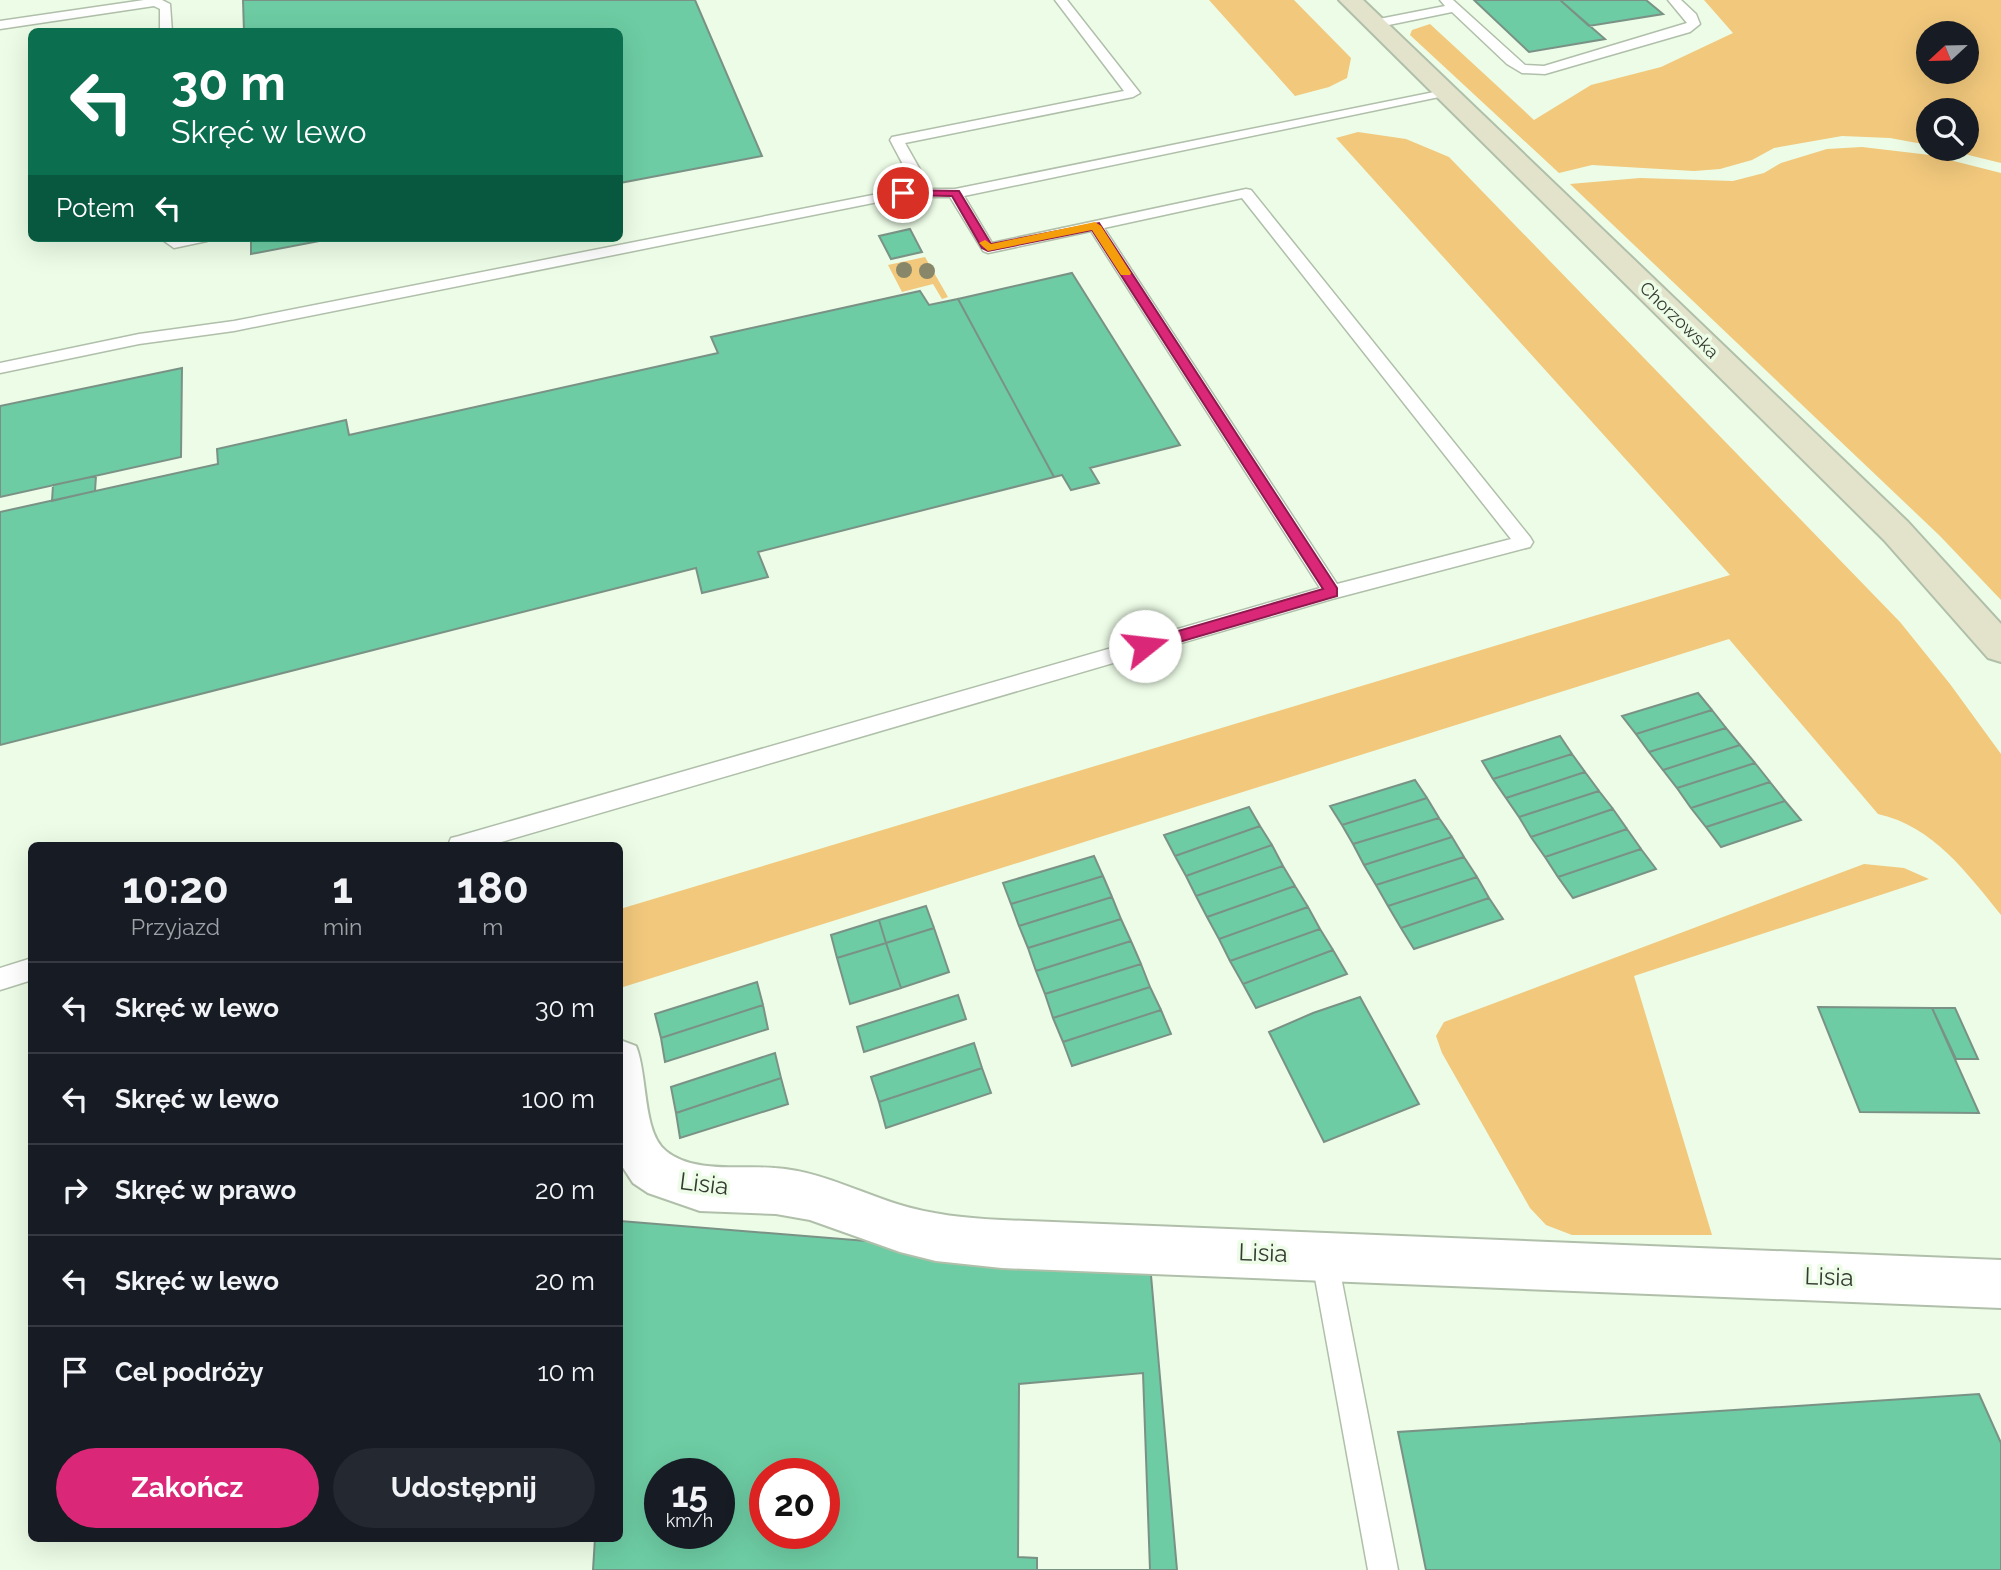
<!DOCTYPE html>
<html lang="pl">
<meta charset="utf-8">
<style>
:root{--surface:#171b24;--page:#242831;--text:#f1f3f6;--muted:#9ea1a6;--line:#363941;--accent:#db2777}
body{margin:0;font-family:Raleway,sans-serif;background:var(--page);color:var(--text);height:100vh;display:flex;flex-direction:column;font-size:26px;white-space:nowrap}
*{box-sizing:border-box;margin:0}
p{font-size:23px;color:var(--muted)}
.icon{flex:none;width:38px;height:38px;fill:none;stroke:currentColor;stroke-width:2;stroke-linecap:round;stroke-linejoin:round}
.map{position:relative;flex:1;overflow:hidden}
.panel{position:absolute;left:28px;top:842px;width:595px;height:700px;display:flex;flex-direction:column;background:var(--surface);border-radius:10px;box-shadow:0 7px 28px #0002}
.panel>*{flex:none}
.banner{position:absolute;left:28px;top:28px;width:595px;height:214px;border-radius:10px;box-shadow:0 7px 28px #0002;background:#0b6e4f;color:#fff;overflow:hidden}
.needle{width:46px;rotate:248deg}
.buttons{position:absolute;left:1916px;top:21px;display:grid;gap:14px}
.buttons a{display:grid;place-items:center;width:63px;height:63px;border-radius:50%;background:var(--surface);box-shadow:0 7px 28px #0002;font-size:35px}
.speed{position:absolute;left:644px;top:1458px;display:flex;gap:14px;font-size:35px;font-weight:700;text-align:center}
.speed>*{display:grid;place-content:center;width:91px;height:91px;border-radius:50%;background:var(--surface);box-shadow:0 7px 28px #0002;line-height:1}
.speed small{font-size:18px;font-weight:400}
.speed .limit{border:10px solid #d22;background:#fff;color:#111}
.pin{position:absolute;display:grid;place-items:center;width:60px;height:60px;color:#fff;margin:-30px;border:4px solid #fff;border-radius:50%;box-shadow:0 2px 7px #0007}
.me{position:absolute;width:77px;margin:-38px;rotate:74deg;stroke-linejoin:round;filter:drop-shadow(0 0 5px #0008)}
.turn{display:flex;align-items:center;gap:24px;height:147px;padding:0 28px;font-size:32px}
.turn .icon{width:91px;height:91px;stroke-width:2.5}
.turn b{display:block;font-size:49px;line-height:60px}
.then{display:flex;align-items:center;height:66px;padding:0 28px;background:#0003;gap:14px;font-size:26px}
.eta{display:flex;justify-content:space-evenly;align-items:center;height:119px;text-align:center}
.eta b{font-size:42px;font-weight:700;line-height:49px}
.cta{display:flex;gap:14px;margin-top:auto;padding:14px 28px}
.cta a{flex:1;height:80px;border-radius:42px;background:var(--accent);color:#fff;font-size:28px;font-weight:700;line-height:80px;text-align:center}
.cta a+a{background:var(--page);color:var(--text)}
ul{padding:0;list-style:none}
li{display:flex;align-items:center;gap:21px;height:91px;padding:0 28px;border-top:2px solid var(--line)}
li div{flex:1}
li b{display:block;font-size:26px}
li em{font-style:normal}
.map>svg:first-child{display:block}
.green{fill:#f1c87c;fill-rule:evenodd}
.building{fill:#6dcca3;stroke:#7a9286;stroke-width:2;fill-rule:evenodd}
.lines{fill:none;stroke-linecap:round;stroke-linejoin:round}
.lane-casing{stroke:#b0bfaa;stroke-width:3}
.street-casing{stroke:#b0bfaa;stroke-width:4}
.secondary-casing{stroke:#b0bfaa;stroke-width:4}
.lane{fill:#fff;fill-rule:evenodd}
.street{fill:#fff;fill-rule:evenodd}
.secondary{fill:#e3e3cb;fill-rule:evenodd}
.tree{fill:#898769}
.route{fill:#db2777;stroke:#8e194d;stroke-width:2}
.slow{fill:#f59e0b}
.labels{text-anchor:middle;stroke-width:7;stroke-linejoin:round;paint-order:stroke}
.far-street-label{font-size:18px;fill:#343a32;stroke:#ecfce6}
.near-street-label{font-size:24px;fill:#343a32;stroke:#ecfce6}
</style>
<div class="map">
<svg width="2001" height="1570" viewBox="0 0 2001 1570">
<rect width="100%" height="100%" fill="#ecfce6"/>
<!-- green -->
<path class="green" d="M1209,0H1294L1351,58L1347,78L1329,87L1295,96Z
M1704,0H2001V163L1944,149H1967V110H1928V145L1890,138L1842,136L1774,148L1752,160L1720,169L1694,171L1592,165L1559,173L1410,35L1412,30L1430,24L1534,120L1591,85L1661,67L1733,33ZM1967,33V72H1928V33Z
M1358,132L1406,139L1449,157L1900,622L1950,684L2001,754V915C1967,873 1933,826 1878,814L1729,639L620,988V909L1730,575L1336,138Z
M1862,147L1930,155L2001,173V600L1940,536L1570,184L1640,178L1733,181L1764,173L1781,163L1827,149Z
M925,257L948,297L942,299L933,284L902,292L888,265Z
M1864,864L1904,868L1929,879L1634,976L1712,1235H1572L1546,1225L1530,1208L1442,1053L1436,1036L1444,1022Z"/>
<!-- building -->
<path class="building" d="M243,0H695L762,156L620,183V32H244Z
M1474,0H1560L1605,39L1529,52Z
M1560,0H1646L1663,14L1589,26Z
M910,229L922,252L891,259L879,236Z
M251,238H335L251,254Z
M1072,273L1180,445L1090,468L1099,483L1071,490L1062,475L1054,477L958,299Z
M920,291L929,305L958,299L1054,477L758,552L768,577L702,593L696,568L0,745V512L218,464L217,449L346,420L349,435L718,353L711,337Z
M182,368L181,457L0,497V406Z
M96,476L95,491L52,501L53,485Z
M1698,693L1712,710L1636,734L1622,716Z
M1712,710L1726,728L1649,752L1636,734Z
M1726,728L1740,745L1663,770L1649,752Z
M1560,736L1572,754L1493,779L1482,761Z
M1740,745L1755,763L1677,788L1663,770Z
M1572,754L1585,772L1506,798L1493,779Z
M1755,763L1770,782L1691,808L1677,788Z
M1585,772L1599,791L1519,817L1506,798Z
M1415,780L1427,798L1342,825L1330,806Z
M1770,782L1785,801L1706,827L1691,808Z
M1599,791L1613,809L1531,837L1519,817Z
M1427,798L1439,818L1353,844L1342,825Z
M1785,801L1801,820L1721,847L1706,827Z
M1249,807L1260,826L1175,856L1164,835Z
M1613,809L1627,829L1545,857L1531,837Z
M1439,818L1452,837L1364,865L1353,844Z
M1260,826L1272,845L1186,876L1175,856Z
M1627,829L1641,849L1558,877L1545,857Z
M1452,837L1464,857L1376,885L1364,865Z
M1272,845L1283,866L1196,896L1186,876Z
M1641,849L1656,869L1573,898L1558,877Z
M1094,856L1103,876L1011,904L1003,883Z
M1464,857L1477,877L1388,906L1376,885Z
M1283,866L1295,886L1207,917L1196,896Z
M1103,876L1112,897L1019,926L1011,904Z
M1477,877L1489,898L1401,928L1388,906Z
M1295,886L1308,907L1219,939L1207,917Z
M1112,897L1121,919L1028,948L1019,926Z
M1489,898L1503,919L1414,949L1401,928Z
M926,906L934,928L886,943L879,920Z
M1308,907L1320,929L1230,961L1219,939Z
M1121,919L1131,941L1036,971L1028,948Z
M879,920L886,943L837,958L831,935Z
M934,928L949,972L901,988L886,943Z
M1320,929L1333,950L1243,984L1230,961Z
M1131,941L1141,964L1045,994L1036,971Z
M886,943L901,988L850,1004L837,958Z
M1333,950L1347,974L1256,1008L1243,984Z
M1141,964L1150,987L1053,1018L1045,994Z
M757,982L763,1005L661,1038L655,1014Z
M1150,987L1161,1010L1063,1042L1053,1018Z
M958,995L966,1019L864,1052L857,1027Z
M1360,997L1419,1104L1324,1142L1269,1032L1313,1013Z
M763,1005L768,1029L665,1062L661,1038Z
M1818,1007L1932,1008L1979,1113L1860,1112Z
M1932,1008H1955L1978,1059H1956Z
M1161,1010L1171,1034L1072,1066L1063,1042Z
M974,1043L982,1068L879,1102L871,1077Z
M775,1053L781,1078L676,1113L671,1087Z
M982,1068L991,1093L886,1128L879,1102Z
M781,1078L788,1104L680,1138L676,1113Z
M620,1221L1150,1264L1177,1570H593L595,1538H620ZM660,1474H719V1533H660ZM765,1474H824V1533H765Z
M1143,1373L1150,1570H1037V1558L1018,1557L1019,1384Z
M1979,1394L2001,1443V1570H1426L1398,1432Z"/>
<g class="lines">
<!-- lane casing -->
<g class="lane-casing">
<path id="lane" d="M144,0H162L170,4L172,32H160V9L154,6L0,29V21Z
M1055,0H1067L1140,93L1133,97L905,143L931,189H955L1449,89L1451,92L1444,96L964,196L992,243L1246,189L1251,190L1530,537L1533,542L1530,547L1332,599L491,845H448L451,838L459,836L1320,588L1091,231L988,253L983,251L950,197H903L234,331L139,344L0,373V363L139,334L234,321L903,189H916L890,140L892,137L1124,91ZM1242,198L1511,539L1337,584L1104,228Z
M1440,0H1453L1525,65L1544,66L1687,23L1668,0H1681L1696,14L1700,24L1690,32L1545,74L1522,73L1507,64L1452,12L1374,28L1368,24L1374,20L1445,6Z
M160,238H209L207,241L174,248Z
M32,958V980L0,990V968Z
M1324,1243L1333,1247L1337,1256L1398,1570H1368L1311,1256L1315,1247Z"/>
</g>
<!-- street casing -->
<g class="street-casing">
<path id="street" d="M620,1040L636,1046C648,1075 642,1132 666,1151C694,1174 742,1165 775,1168C819,1171 856,1191 897,1204C931,1215 967,1218 1002,1220L2001,1260V1308L1002,1268L936,1261L900,1252L810,1220L776,1214L700,1211L648,1193L633,1183L620,1163Z"/>
</g>
<!-- secondary casing -->
<g class="secondary-casing">
<path id="secondary" d="M1339,0H1363L1908,522L2001,624V662L1988,658L1884,540Z"/>
</g>
<!-- lane -->
<use href="#lane" class="lane"/>
<!-- street -->
<use href="#street" class="street"/>
<!-- secondary -->
<use href="#secondary" class="secondary"/>
</g>
<!-- trees -->
<g class="tree">
<circle cx="904" cy="270" r="8"/>
<circle cx="927" cy="271" r="8"/>
</g>
<!-- route -->
<path class="route" d="M903,190L959,191L991,244L1099,223L1337,588V596L1145,652L1140,650L1138,646L1140,642L1323,589L1092,230L988,251L982,248L952,196L899,195V191Z"/>
<!-- slow -->
<path class="slow" d="M1095,222L1101,226L1131,273L1130,275H1121L1092,230L988,251L979,243L985,240L991,244Z"/>
<g class="labels">
<!-- far-street labels -->
<g class="far-street-label">
<text transform="translate(1679 320) rotate(44)" y="6">Chorzowska</text>
</g>
<!-- near-street labels -->
<g class="near-street-label">
<text transform="translate(704 1184) rotate(7)" y="8">Lisia</text>
<text transform="translate(1263 1253) rotate(2)" y="8">Lisia</text>
<text transform="translate(1829 1277) rotate(2)" y="8">Lisia</text>
</g>
</g>
</svg>
<div class="buttons">
<a><svg class="needle" viewBox="-14 -14 28 28"><path d="M0-13l5 13h-10z" fill="#e53935"/><path d="M0 13l5-13h-10z" fill="#9ea1a6"/></svg></a>
<a><svg class="icon" aria-label="search" viewBox="0 0 24 24"><circle cx="10" cy="10" r="6"/><path d="M15 15l6 6"/></svg></a>
</div>
<div class="speed"><div>15<small>km/h</small></div><div class="limit">20</div></div>
<div class="pin" style="left:903px;top:193px;background:#d93025"><svg class="icon" aria-label="arrive" viewBox="0 0 24 24"><path d="M6 21V4h12l-3 4 3 4H6"/></svg></div>
<svg class="me" style="left:1145px;top:646px" viewBox="-20 -20 40 40"><circle r="19" fill="#fff"/><path d="M0-13L10 11 0 6-10 11z" fill="#db2777"/></svg>
<div class="banner">
<div class="turn"><svg class="icon" aria-label="left" viewBox="0 0 24 24"><path d="M17 20v-9H6M10 6l-5 5 5 5"/></svg><div><b>30 m</b>Skręć w lewo</div></div>
<div class="then">Potem<svg class="icon" aria-label="left" viewBox="0 0 24 24"><path d="M17 20v-9H6M10 6l-5 5 5 5"/></svg></div>
</div>
<section class="panel">
<div class="eta">
<div><b>10:20</b><p>Przyjazd</p></div>
<div><b>1</b><p>min</p></div>
<div><b>180</b><p>m</p></div>
</div>
<ul>
<li><svg class="icon" aria-label="left" viewBox="0 0 24 24"><path d="M17 20v-9H6M10 6l-5 5 5 5"/></svg><div><b>Skręć w lewo</b></div><em>30 m</em></li>
<li><svg class="icon" aria-label="left" viewBox="0 0 24 24"><path d="M17 20v-9H6M10 6l-5 5 5 5"/></svg><div><b>Skręć w lewo</b></div><em>100 m</em></li>
<li><svg class="icon" aria-label="right" viewBox="0 0 24 24"><path d="M7 20v-9h11M14 6l5 5-5 5"/></svg><div><b>Skręć w prawo</b></div><em>20 m</em></li>
<li><svg class="icon" aria-label="left" viewBox="0 0 24 24"><path d="M17 20v-9H6M10 6l-5 5 5 5"/></svg><div><b>Skręć w lewo</b></div><em>20 m</em></li>
<li><svg class="icon" aria-label="arrive" viewBox="0 0 24 24"><path d="M6 21V4h12l-3 4 3 4H6"/></svg><div><b>Cel podróży</b></div><em>10 m</em></li>
</ul>
<div class="cta"><a>Zakończ</a><a>Udostępnij</a></div>
</section>
</div>
